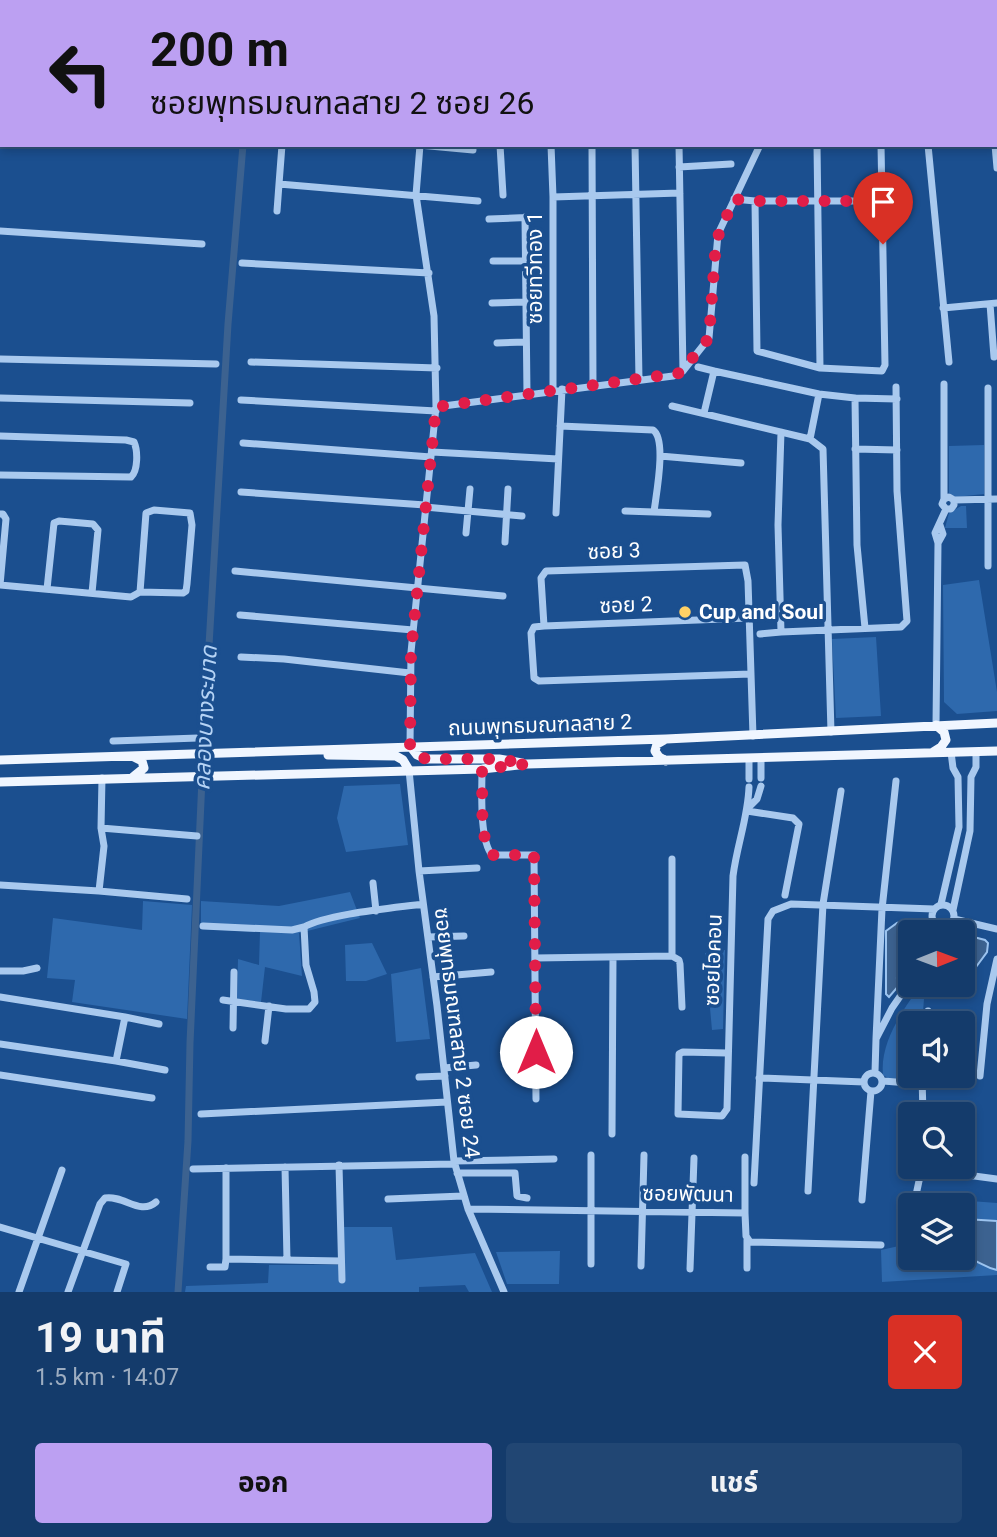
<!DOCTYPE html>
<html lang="th">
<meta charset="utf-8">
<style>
:root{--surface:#143b6b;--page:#214673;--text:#f1f3f6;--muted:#9dadc1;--line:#33557e;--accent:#bca0f2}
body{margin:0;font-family:Roboto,"Noto Sans Thai",sans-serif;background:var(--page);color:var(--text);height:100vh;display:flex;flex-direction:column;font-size:26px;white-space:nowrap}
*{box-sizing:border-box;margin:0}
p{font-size:23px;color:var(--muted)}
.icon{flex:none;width:38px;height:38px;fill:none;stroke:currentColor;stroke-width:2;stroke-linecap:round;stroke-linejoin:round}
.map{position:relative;height:1292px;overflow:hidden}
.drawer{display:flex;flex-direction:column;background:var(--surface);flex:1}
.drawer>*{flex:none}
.top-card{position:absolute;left:0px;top:0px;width:998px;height:147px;box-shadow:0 4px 10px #0003,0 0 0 2px var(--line);background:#bca0f2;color:#111;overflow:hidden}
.needle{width:46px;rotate:89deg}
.buttons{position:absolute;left:898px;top:920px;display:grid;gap:14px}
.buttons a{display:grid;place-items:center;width:77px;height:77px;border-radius:7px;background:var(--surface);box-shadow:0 4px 10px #0003,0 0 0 2px var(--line);font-size:35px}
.pin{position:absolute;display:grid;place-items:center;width:60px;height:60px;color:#fff;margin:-72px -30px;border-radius:50% 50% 50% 0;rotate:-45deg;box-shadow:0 0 7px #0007}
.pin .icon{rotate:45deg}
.me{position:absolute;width:77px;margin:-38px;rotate:0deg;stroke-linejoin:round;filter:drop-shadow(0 0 5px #0008)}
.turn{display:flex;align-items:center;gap:24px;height:147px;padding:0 35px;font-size:32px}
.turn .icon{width:91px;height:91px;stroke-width:2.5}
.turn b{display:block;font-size:49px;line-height:60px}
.round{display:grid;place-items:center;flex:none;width:74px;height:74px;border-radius:7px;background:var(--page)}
.summary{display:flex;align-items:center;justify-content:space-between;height:119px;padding:0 35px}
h1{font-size:42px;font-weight:700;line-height:52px}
.button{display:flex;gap:14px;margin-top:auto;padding:14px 35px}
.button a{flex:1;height:80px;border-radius:7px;background:var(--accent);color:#111;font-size:28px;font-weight:700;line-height:80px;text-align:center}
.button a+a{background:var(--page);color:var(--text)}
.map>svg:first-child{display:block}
.green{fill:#2e69ad}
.water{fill:#3c6290;stroke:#9cc4f0;stroke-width:2}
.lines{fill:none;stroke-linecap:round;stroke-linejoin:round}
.canal{stroke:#3c6290;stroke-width:7}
.minor{stroke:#a9c9ee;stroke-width:7}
.major{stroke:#f0f6ff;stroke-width:9}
.route{stroke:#e11d48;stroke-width:12;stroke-dasharray:0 21.6}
.poi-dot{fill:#ffd166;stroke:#1b4f8f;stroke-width:2.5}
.labels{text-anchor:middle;stroke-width:7;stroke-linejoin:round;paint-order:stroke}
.street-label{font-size:21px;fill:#fff;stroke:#1b4f8f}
.poi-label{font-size:21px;font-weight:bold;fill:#fff;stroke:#1b4f8f;text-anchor:start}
.water-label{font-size:23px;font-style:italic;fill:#b5d3f5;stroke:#1b4f8f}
</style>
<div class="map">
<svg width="997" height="1292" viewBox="0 0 997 1292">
<rect width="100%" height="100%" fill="#1b4f8f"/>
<!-- green -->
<path class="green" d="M984,445V494L955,497L949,493V446Z
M961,506H966L967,528H945L949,513Z
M979,580L997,692V711L957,714L944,702L943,585Z
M876,637L881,716L836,718L832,639Z
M400,784L408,845L346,852L337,818L344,786Z
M350,892L360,918L299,933L302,976L265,967L261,1002L237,999L238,959L259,965L260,932L201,929V901L279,906Z
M143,901L192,905L187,1019L72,1002L75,980L47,978L53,918L142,930Z
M372,943L387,974L366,981H346L345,945Z
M725,950L723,1029L712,1030L705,953Z
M421,968L430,1039L396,1042L391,974Z
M915,993L924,999L922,1024H910V1076H917V1080L888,1078L883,1075C880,1045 899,1016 915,993Z
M944,1199L997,1203V1221H963L962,1206H938Z
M899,1216L910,1217V1258H927L930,1261L957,1267L970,1259C981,1262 984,1267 997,1270V1275L882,1282L881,1250L899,1246Z
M343,1227H392L396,1260L475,1253L492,1292H469L465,1285L419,1287V1292H185L186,1286L268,1283L269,1265H343Z
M560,1251L559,1284H507L496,1252Z"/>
<!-- water -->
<path class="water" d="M904,921L921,923L927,933H910V967L907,965L897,978L901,983L889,997L886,994V931L897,923Z
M962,934L985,940L988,943L987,952L976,967L963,965Z
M965,1219L997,1221V1270C984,1267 981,1262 970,1259L957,1267L944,1269L927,1258H962L963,1221Z"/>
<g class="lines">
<!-- canal -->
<path class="canal" d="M254,2V0
M178,1292L188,1141L190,1043L205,713L228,324L243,145"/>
<!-- minor -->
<path class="minor" d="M387,0L413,2
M506,0V2
M538,0V2
M592,0L593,2
M648,0V2
M703,0V2
M816,0V2
M872,0L875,2
M951,0V2
M291,2L292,0
M429,2V0
M747,2V0
M996,88H997
M282,145L279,184L478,201
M419,145L473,150
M500,145L503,195
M551,145L553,197V390
M592,145L593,386
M635,145L639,380
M679,145L683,371
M817,145L820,368
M928,145L949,362
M995,145L997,168
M679,167L731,164
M553,197L680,193
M734,199L755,201H905
M755,201L757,351L820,368L882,371L885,365L881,145
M277,211L279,184
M525,217L527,394
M489,219L538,217
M0,231L202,244
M493,261H525
M242,263L429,273
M492,303L526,302
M990,304L994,357
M943,308L997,303
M497,343L526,342
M0,359L216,364
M251,362L437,368
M698,367L714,371
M944,384V499
M988,388V566
M0,398L190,403
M241,400L436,411
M672,406L810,439L823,449L831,732
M436,407L673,376L683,371L709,338L718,234L760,145
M704,413L714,371L819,394L855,398
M560,426L653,430C667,439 656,495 654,512L708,514
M781,432L778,525L781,632L901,627L907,621L897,491L896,387
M0,436L126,440L134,442C138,451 138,471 131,477L0,475
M810,439L819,394
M243,443L431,457
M855,449L897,450
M432,452L558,459
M660,456L741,463
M241,492L425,505
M954,500V505L951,509H946L942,504L944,499L949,497L954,500L997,499
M425,507L522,516
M625,511L654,512
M556,513L562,389
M0,514H3L6,519L0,585
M466,533L470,489
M505,542L508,489
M938,543L943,534L940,525
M235,571L503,596
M0,585L131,597L140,592L183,593L186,591L187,584L192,525L190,513L154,510L146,513L140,592
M47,589L54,523L59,521L93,524L98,530L92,593
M240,615L413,630
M749,618L544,626L534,627L531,633L534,678L539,681L751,674
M544,626L541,578L546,571L745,565L748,581L753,736
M865,628L857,545L855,398L897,399
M760,634L781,632
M241,657L284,659L410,673
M936,725L938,543L935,533L946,509
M113,741L198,738
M410,746L411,652L436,407L434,316L416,195L420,145
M749,758V779
M761,758V778
M482,769C482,790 479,839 492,855H534L536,1099
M409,770L419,871L437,1006L454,1161L468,1209L504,1292
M749,807L757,799L761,786
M747,811L793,818L799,824L785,895
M101,828L197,836
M672,859V956
M419,871L477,868
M373,883L376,911
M0,885L99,891L104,846L101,828L102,778
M99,891L187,899
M941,904L959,827L958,777L953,768L951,752
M932 916a11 11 0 1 1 22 0a11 11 0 1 1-22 0Z
M953,910L970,831L971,777L976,767V752
M954,919L997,929
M203,926L292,930L304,927
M428,937L464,936
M535,958L672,956L679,960L680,964L682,1007
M0,971H23L37,968
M433,977L491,972
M0,997L125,1017L116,1061
M223,1000L286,1009H309L315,1002L314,992L306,965L304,927C327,914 394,908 423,904
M125,1017L159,1024
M926,1024L928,1011
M233,1028L234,972
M876,1039L882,909L896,781
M265,1041L269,1006
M0,1044L116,1061L165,1070
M727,1053L683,1052L679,1054L678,1114L722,1116L727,1109L733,876C737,845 748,817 749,787
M444,1068L476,1065
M875,1072L876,1039L892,1008L910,982
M864 1082a9 9 0 1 1 18 0a9 9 0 1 1-18 0Z
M0,1075L152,1098
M922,1076L923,1115
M980,1076L987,1004L997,959
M419,1077L445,1076
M759,1078L864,1082
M883,1081L922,1084
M201,1114L447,1102
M612,1134L613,957
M591,1155V1264
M454,1161L554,1159
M339,1165L342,1280
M285,1167L287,1260
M226,1168V1259L341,1261
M193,1169L454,1164
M922,1169L997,1179
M457,1173H515L517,1196L527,1198
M754,1183L768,919L773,911L791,904L934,909
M808,1191L823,904L841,791
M388,1199L463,1196
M862,1200L871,1091
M910,1203L916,1195L922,1167
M468,1209L745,1213L746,1236L750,1242L881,1245
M745,1213V1157
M0,1227L126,1264L117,1292
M641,1266L644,1155
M210,1267H225L226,1259
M747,1268V1240
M690,1269L694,1158
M19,1292L62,1170
M68,1292L100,1204L105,1198C124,1195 140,1216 156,1202"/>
<!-- major -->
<path class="major" d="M664,740L657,744L655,751L659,757L666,761
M410,746L417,755L426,759H499L522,763
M933,752L941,747L946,740L944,732L936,725
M328,755L396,756L403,760L409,770
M0,760L666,739L997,723
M133,777L144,768L142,761L134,757
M0,782L482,769L527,764L997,751"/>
</g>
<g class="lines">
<!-- route -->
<path class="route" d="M536,1052L534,855H492C479,840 483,797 482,776V769L527,764L499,759H426L416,755L410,746L411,652L436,407L680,373L709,338L716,241L734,199L755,201H882L883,244"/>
</g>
<!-- markers -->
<circle class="poi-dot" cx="685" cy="612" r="7"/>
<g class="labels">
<!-- street labels -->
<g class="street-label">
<text transform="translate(535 268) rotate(-90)" y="7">ซอยทวีทอง 1</text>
<text transform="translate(614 551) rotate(-2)" y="7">ซอย 3</text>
<text transform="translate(626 605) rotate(-2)" y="7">ซอย 2</text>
<text transform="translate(540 725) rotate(-2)" y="7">ถนนพุทธมณฑลสาย 2</text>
<text transform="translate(713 960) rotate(-88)" y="7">ซอยไอคอน</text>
<text transform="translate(457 1033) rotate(83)" y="7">ซอยพุทธมณฑลสาย 2 ซอย 24</text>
<text transform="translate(688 1194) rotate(1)" y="7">ซอยพัฒนา</text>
</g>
<!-- poi labels -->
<g class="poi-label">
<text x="699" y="619">Cup and Soul</text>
</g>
<!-- water labels -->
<g class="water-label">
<text transform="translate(205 718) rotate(-87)" y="8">คลองบางระมาด</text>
</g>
</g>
</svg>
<div class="buttons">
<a><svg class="needle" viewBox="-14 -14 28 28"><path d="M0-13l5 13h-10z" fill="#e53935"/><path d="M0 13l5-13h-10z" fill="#9dadc1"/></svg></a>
<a><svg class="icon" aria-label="sound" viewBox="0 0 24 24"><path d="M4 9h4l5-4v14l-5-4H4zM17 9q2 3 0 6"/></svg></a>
<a><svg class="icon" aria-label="search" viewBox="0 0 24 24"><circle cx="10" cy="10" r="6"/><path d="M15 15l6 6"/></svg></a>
<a><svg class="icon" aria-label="layers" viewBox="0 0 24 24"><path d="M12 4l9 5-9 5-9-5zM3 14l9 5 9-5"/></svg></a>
</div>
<div class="pin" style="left:883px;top:244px;background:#d93025"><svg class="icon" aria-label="arrive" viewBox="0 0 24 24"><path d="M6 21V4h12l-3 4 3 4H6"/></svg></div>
<svg class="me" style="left:536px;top:1052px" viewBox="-20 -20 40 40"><circle r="19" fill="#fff"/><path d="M0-13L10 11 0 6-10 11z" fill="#e11d48"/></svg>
<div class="top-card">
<div class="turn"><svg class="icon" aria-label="left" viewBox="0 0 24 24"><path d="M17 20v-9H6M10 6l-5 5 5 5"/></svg><div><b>200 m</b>ซอยพุทธมณฑลสาย 2 ซอย 26</div></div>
</div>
</div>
<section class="drawer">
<div class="summary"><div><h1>19 นาที</h1><p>1.5 km · 14:07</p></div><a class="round" style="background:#d93025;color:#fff"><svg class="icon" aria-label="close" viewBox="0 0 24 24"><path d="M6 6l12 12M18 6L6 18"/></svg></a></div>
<div class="button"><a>ออก</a><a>แชร์</a></div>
</section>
